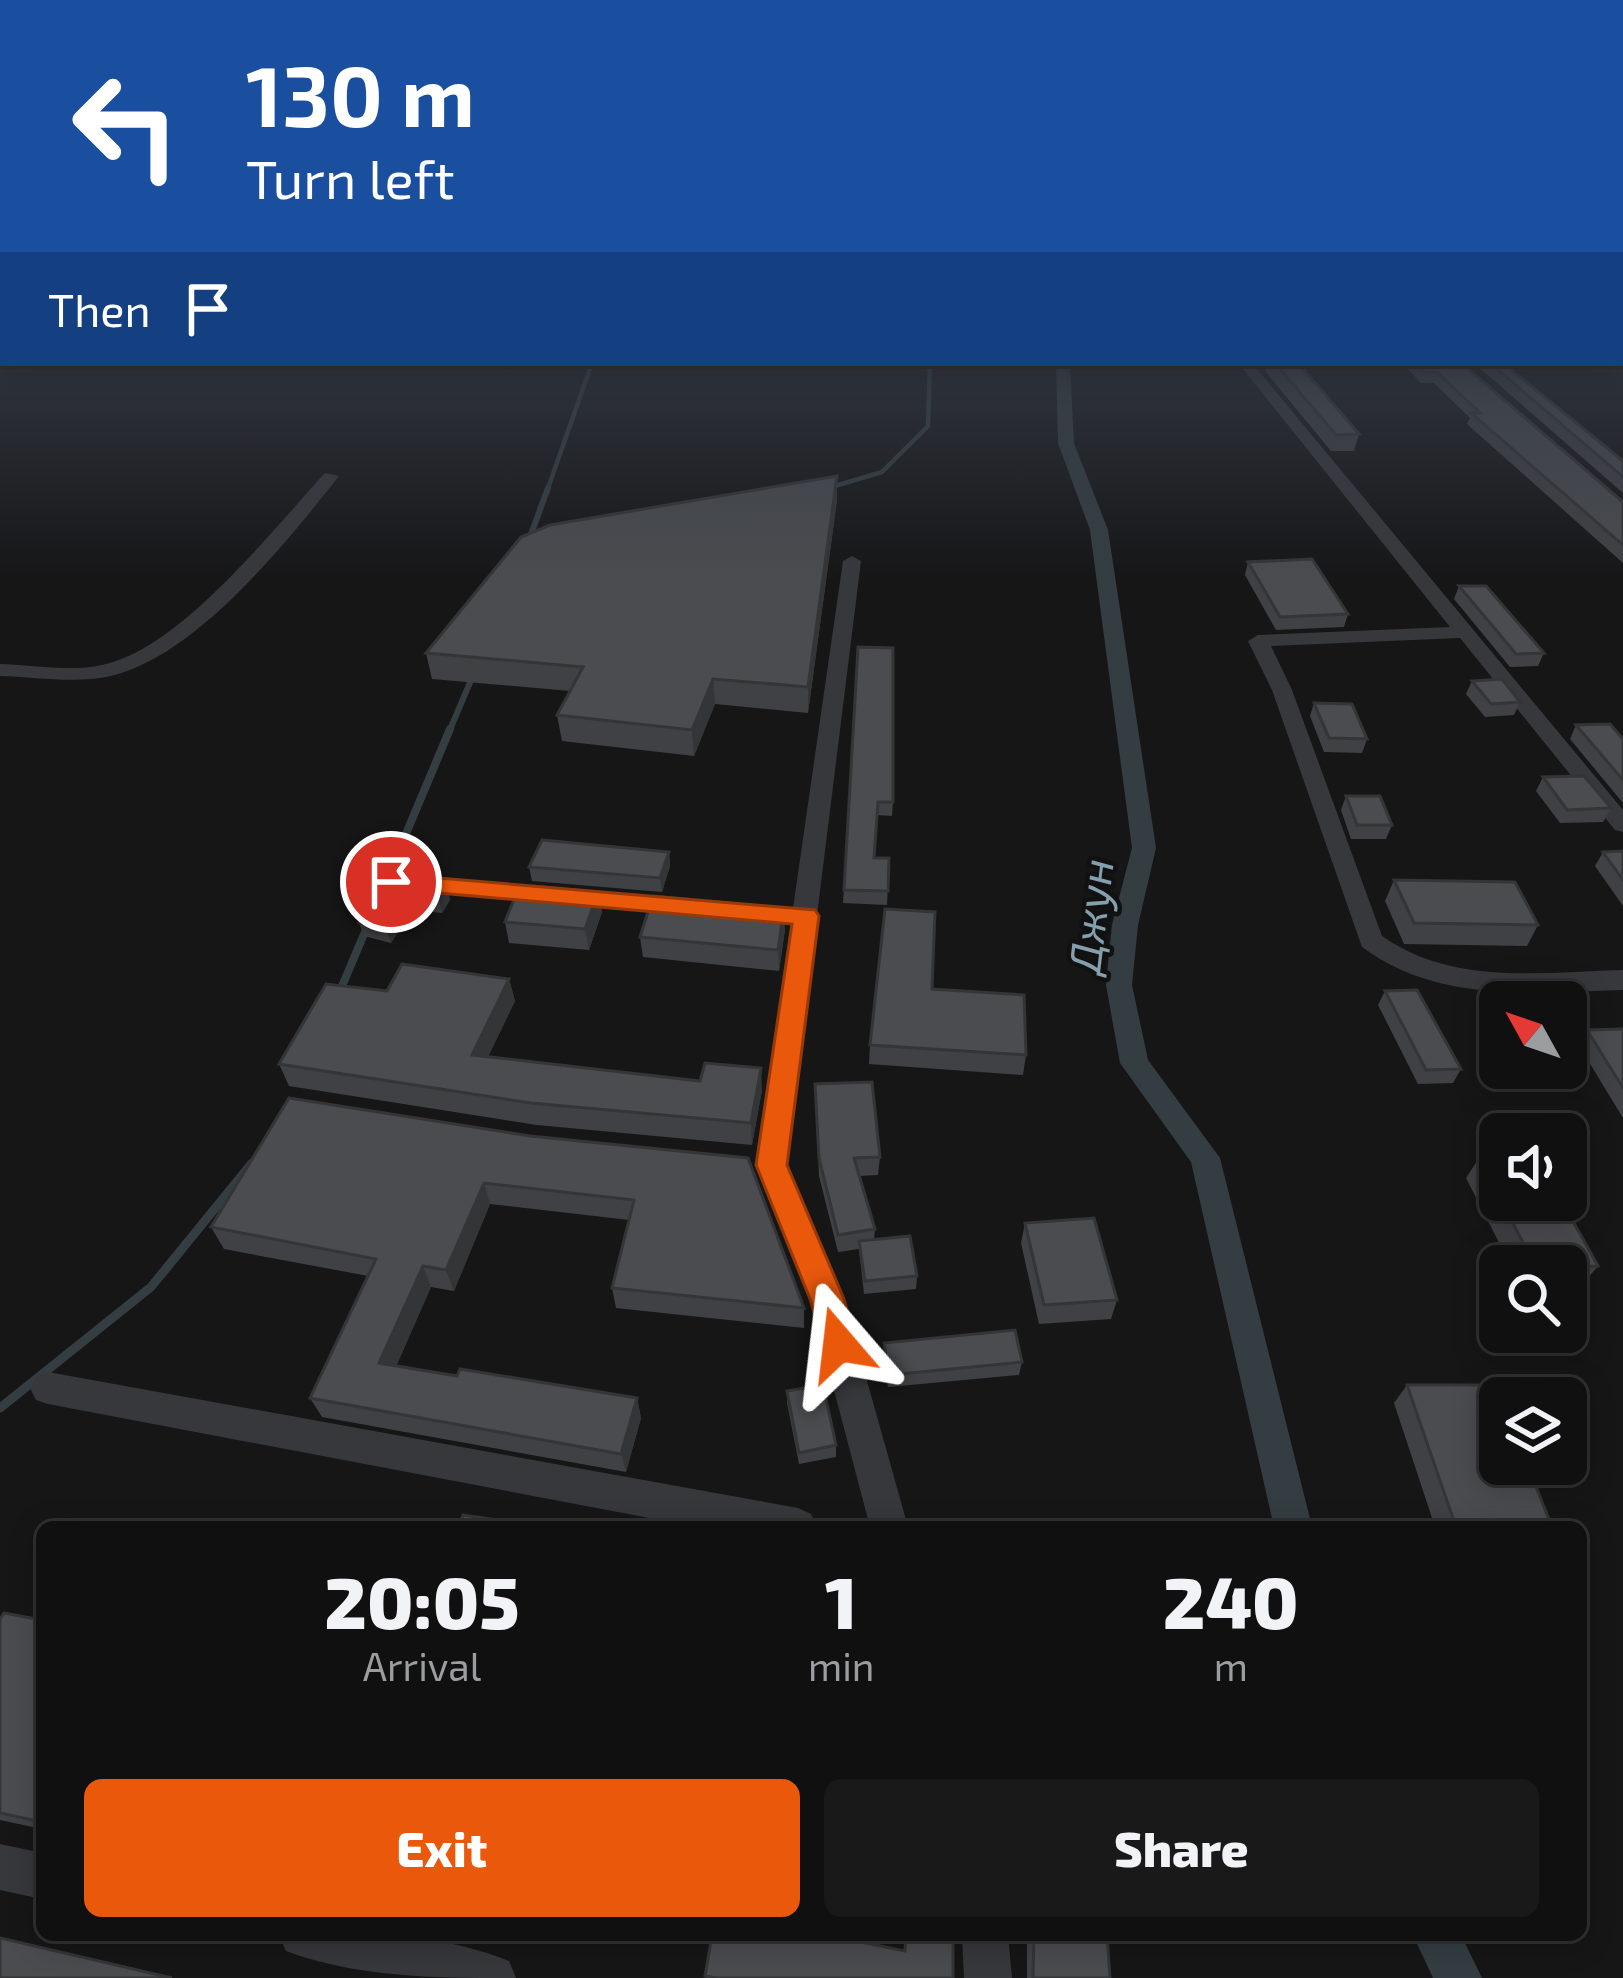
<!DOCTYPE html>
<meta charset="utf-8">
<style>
:root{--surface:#101011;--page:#19191a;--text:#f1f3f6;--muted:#9c9d9f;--line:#303031;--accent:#ea580c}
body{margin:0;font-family:"Exo 2",sans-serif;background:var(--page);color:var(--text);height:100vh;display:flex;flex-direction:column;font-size:45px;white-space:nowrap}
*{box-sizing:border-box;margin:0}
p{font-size:39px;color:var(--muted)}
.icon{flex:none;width:66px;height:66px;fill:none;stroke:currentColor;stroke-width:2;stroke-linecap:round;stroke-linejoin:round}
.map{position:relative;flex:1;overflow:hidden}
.sheet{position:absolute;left:36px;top:1521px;width:1551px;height:420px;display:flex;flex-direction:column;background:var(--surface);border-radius:18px;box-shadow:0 6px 30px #0003,0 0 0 3px var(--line)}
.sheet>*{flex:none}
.banner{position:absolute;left:0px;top:0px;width:1623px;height:366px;box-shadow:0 6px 30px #0003,0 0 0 3px var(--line);background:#1a4fa0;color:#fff;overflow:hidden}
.needle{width:78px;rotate:310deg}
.controls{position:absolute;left:1479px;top:981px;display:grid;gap:24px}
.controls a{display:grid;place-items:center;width:108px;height:108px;border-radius:18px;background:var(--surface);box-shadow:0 6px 30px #0003,0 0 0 3px var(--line);font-size:60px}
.pin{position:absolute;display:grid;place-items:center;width:102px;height:102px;color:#fff;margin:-51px;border:6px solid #fff;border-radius:50%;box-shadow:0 3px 12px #0007}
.me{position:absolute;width:132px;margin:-66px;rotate:343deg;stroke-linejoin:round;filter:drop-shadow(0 0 9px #0008)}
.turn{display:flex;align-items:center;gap:42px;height:252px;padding:0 48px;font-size:54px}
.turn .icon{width:156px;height:156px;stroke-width:2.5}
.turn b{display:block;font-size:84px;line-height:102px}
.then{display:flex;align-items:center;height:114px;padding:0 48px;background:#0003;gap:24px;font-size:45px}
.eta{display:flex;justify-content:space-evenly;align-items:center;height:204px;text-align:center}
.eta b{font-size:72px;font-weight:800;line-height:84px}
.cta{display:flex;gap:24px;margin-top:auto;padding:24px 48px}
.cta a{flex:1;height:138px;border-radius:18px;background:var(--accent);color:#fff;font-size:48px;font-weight:800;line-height:138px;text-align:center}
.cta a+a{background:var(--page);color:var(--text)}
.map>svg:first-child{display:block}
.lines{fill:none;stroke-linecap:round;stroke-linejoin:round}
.stream-far3{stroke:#343e42;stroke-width:4.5}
.stream-far2{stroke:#343e42;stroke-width:6}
.stream-far1{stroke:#343e42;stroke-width:8}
.stream{stroke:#343e42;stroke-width:9}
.canal{fill:#343e42;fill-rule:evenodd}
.minor{fill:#37383c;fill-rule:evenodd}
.wall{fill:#404144}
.shaded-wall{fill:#343537}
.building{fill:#4a4c4f;stroke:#343537;stroke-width:3}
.route{fill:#ea580c;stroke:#983908;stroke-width:3}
.labels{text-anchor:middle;stroke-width:9;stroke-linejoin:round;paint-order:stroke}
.water-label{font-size:45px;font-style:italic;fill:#84a0ac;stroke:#111112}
</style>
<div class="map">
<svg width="1623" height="1978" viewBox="0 0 1623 1978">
<rect width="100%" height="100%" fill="#161617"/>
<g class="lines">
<!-- stream-far3 -->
<path class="stream-far3" d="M828,488L882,472L928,426L930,363
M547,491L592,363"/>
<!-- stream-far2 -->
<path class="stream-far2" d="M530,537L548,488
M449,732L474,673"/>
<!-- stream-far1 -->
<path class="stream-far1" d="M384,886L450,729
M340,991L367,927"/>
<!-- stream -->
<path class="stream" d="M0,1408L151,1287L252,1163"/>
<!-- canal -->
<path class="canal" d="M1056,363H1070L1074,443L1108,530L1156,848L1138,925L1132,985L1148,1060L1220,1158L1312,1527H1274L1191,1162L1120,1063L1106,985L1112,925L1132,848L1090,530L1058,443Z
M1413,1935H1461L1482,1978H1433Z"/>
<!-- minor -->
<path class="minor" d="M1620,315L1623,316V325L1620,324Z
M1238,363H1252L1623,810V832L1615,830L1460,638L1271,646L1292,690L1382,936C1453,986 1541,972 1623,970V990C1532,992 1439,1004 1362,947L1272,690L1248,641L1258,635L1450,627Z
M325,473L339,476C287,542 196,656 111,676C76,684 36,677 0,676V664C33,665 70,672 102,665C180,649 272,530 325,473Z
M852,556L861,561L786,1165L844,1299L908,1527H870L810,1299L756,1165L843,561Z
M413,876L686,898L699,907L686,916L404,890L401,884Z
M48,1372L798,1508L811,1514L817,1527H697L48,1404L36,1400L30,1388L36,1376Z
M0,1844L42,1853V1899L0,1890Z
M279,1935C357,1935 435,1931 509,1961L516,1978C437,1978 359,1978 286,1951Z
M962,1935H1008L1012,1978H964Z"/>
</g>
<!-- wall -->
<path class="wall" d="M1267,363H1298L1359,434L1354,451H1331L1265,371Z
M1402,363H1461L1623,502V563L1467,424L1470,418L1434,383H1421Z
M1474,363H1503L1623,461V493Z
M837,476V500L808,713L715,704L694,756L562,741L557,715L570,691L432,679L426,653Z
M1248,562L1348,614L1344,627L1276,630L1245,575Z
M1459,586L1544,653L1538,666L1510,667L1454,599Z
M858,647L893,802L892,816L877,815L874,858H889L887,905L843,903Z
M1472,681L1520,702L1514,715L1485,717L1466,694Z
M1314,703L1367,739L1362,753L1324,752L1310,716Z
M1576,725L1623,739V803L1570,739Z
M1543,777L1611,808L1603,822L1560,823L1536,791Z
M1346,796L1392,825L1386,839H1351L1341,810Z
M1623,851V906L1595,866L1603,852Z
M669,852L670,866L662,892L532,881L529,867Z
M1394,880L1538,925L1527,946L1404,944L1385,901Z
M386,881L446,886L450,900L442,913L412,910L391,943L364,936L359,923Z
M598,892L602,912L589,950L509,943L505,922Z
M785,929L779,971L643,957L640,937Z
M509,979L515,1001L488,1057L762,1090L752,1145L537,1125L289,1086L279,1064L387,991Z
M932,989L1026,1055L1023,1075L869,1064L870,1045Z
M1385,991L1461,1069L1453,1083L1418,1084L1378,1005Z
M1623,1029V1118L1578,1044L1587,1030Z
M815,1084L880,1157L878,1175L859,1176L875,1229L874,1240L917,1276L916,1289L864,1294L859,1249L838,1252L819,1176Z
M530,1136L748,1158L804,1308V1328L616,1308L612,1288L629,1220L490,1204L454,1291L431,1287L396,1366L457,1376L637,1398L641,1418L626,1472L322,1417L310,1398L368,1276L224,1249L211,1227Z
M1479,1158L1598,1266L1582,1285L1566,1286V1266H1511L1466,1178Z
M1025,1223L1117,1300L1111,1319L1039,1324L1021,1243Z
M884,1343L1022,1362L1019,1375L888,1387L883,1355Z
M1407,1385L1552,1527H1435L1394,1403Z
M787,1391L836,1445V1457L799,1464L787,1403Z
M0,1619L42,1620V1829L0,1820Z
M1027,1935H1107L1110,1978H1027Z"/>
<!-- shaded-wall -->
<path class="shaded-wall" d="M837,476V500L808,713V687Z
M713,679L715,704L694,756L692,730Z
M669,852L670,866L662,892L660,878Z
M446,886L450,900L442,913L439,899Z
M598,892L602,912L589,950L585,929Z
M408,896L412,910L391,943L386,929Z
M784,908L785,929L779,971L778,950Z
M509,979L515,1001L478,1077L472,1055Z
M761,1068L762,1090L752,1145L751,1123Z
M484,1183L490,1204L454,1291L446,1270Z
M423,1266L431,1287L389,1383L379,1363Z
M637,1398L641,1418L626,1472L621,1454Z"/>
<!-- building -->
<path class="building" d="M1275,363H1298L1359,434L1336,435Z
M1415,363H1461L1623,502V545L1471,413H1480L1437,372H1424Z
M1490,363H1503L1623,461V477Z
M837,476L808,687L713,679L692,730L557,715L583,667L426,653L521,537L550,525Z
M1312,559L1348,614L1280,617L1248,562Z
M1459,586H1486L1544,653L1516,654Z
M858,647L893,648V802H878L874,858H889L888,891L844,890Z
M1502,679L1520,702L1491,704L1472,681Z
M1314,703L1352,704L1367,739L1329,738Z
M1610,724L1623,739V780L1576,725Z
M1584,776L1611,808L1567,810L1543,777Z
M1346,796H1380L1392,825H1357Z
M542,840L669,852L660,878L529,867Z
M1623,851V880L1603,852Z
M1394,880L1515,882L1538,925L1414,923Z
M386,881L446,886L439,899L408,896L386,929L359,923Z
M520,885L598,892L585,929L505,922Z
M653,896L784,908L778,950L640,937Z
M885,909L935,912L932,989L1024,995L1026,1055L870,1045Z
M402,964L509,979L472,1055L700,1081L705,1063L761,1068L751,1123L531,1103L279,1064L326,984L387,991Z
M1417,990L1461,1069L1426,1070L1385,991Z
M1623,1029V1088L1587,1030Z
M872,1082L880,1157L854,1158L875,1229L838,1235L819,1158L815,1084Z
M289,1098L530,1136L748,1158L804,1308L612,1288L634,1200L484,1183L446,1270L423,1266L379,1363L457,1376L460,1369L637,1398L621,1454L310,1398L376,1259L211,1227Z
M1500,1157V1198L1479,1158Z
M1501,1200H1561L1598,1266L1566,1268V1266H1535Z
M1094,1218L1117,1300L1044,1305L1025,1223Z
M910,1236L917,1276L865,1281L859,1241Z
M1015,1330L1022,1362L889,1375L884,1343Z
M823,1385L836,1445L799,1453L787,1391Z
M1407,1385H1495L1501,1398L1500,1464H1527L1552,1527H1456Z
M463,1515L546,1527H459Z
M4,1613L42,1620V1822L0,1813V1619Z
M712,1935H826L905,1951L906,1935H953V1978H716L705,1976Z
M1034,1935H1107L1110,1978H1033Z
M0,1938L172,1978H0Z"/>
<!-- sky -->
<linearGradient id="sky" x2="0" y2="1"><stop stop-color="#0c0c0d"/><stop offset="0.52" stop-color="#363c47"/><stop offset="1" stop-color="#363c47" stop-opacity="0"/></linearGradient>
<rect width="1623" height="580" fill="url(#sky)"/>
<!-- route -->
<path class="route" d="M391,874L815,910L819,916L787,1165L844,1299L856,1344L851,1356L839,1360L827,1356L810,1299L756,1165L792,924L382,888L379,882Z"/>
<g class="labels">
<!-- water labels -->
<g class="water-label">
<text transform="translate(1091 916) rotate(-83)" y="16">Джун</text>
</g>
</g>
</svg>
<div class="controls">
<a><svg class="needle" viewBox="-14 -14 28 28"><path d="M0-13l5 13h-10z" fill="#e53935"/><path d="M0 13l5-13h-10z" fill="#9c9d9f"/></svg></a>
<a><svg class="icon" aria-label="sound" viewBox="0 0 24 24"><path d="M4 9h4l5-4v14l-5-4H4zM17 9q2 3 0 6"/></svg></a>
<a><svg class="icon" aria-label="search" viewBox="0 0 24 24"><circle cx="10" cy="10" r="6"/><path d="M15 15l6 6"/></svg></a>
<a><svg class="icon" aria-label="layers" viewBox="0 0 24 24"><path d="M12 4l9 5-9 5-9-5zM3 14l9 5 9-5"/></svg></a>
</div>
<div class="pin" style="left:391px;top:882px;background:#d93025"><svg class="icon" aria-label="arrive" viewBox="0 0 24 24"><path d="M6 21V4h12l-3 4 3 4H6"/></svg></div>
<svg class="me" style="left:839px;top:1344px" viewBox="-20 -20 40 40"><path d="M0-17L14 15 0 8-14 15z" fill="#ea580c" stroke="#fff" stroke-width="4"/></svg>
<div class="banner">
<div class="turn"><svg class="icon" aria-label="left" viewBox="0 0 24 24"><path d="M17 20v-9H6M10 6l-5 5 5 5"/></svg><div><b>130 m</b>Turn left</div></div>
<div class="then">Then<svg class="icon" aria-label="arrive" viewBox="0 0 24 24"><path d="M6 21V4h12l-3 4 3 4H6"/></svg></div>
</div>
<section class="sheet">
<div class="eta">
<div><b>20:05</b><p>Arrival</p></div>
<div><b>1</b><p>min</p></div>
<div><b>240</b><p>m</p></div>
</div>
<div class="cta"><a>Exit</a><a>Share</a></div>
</section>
</div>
